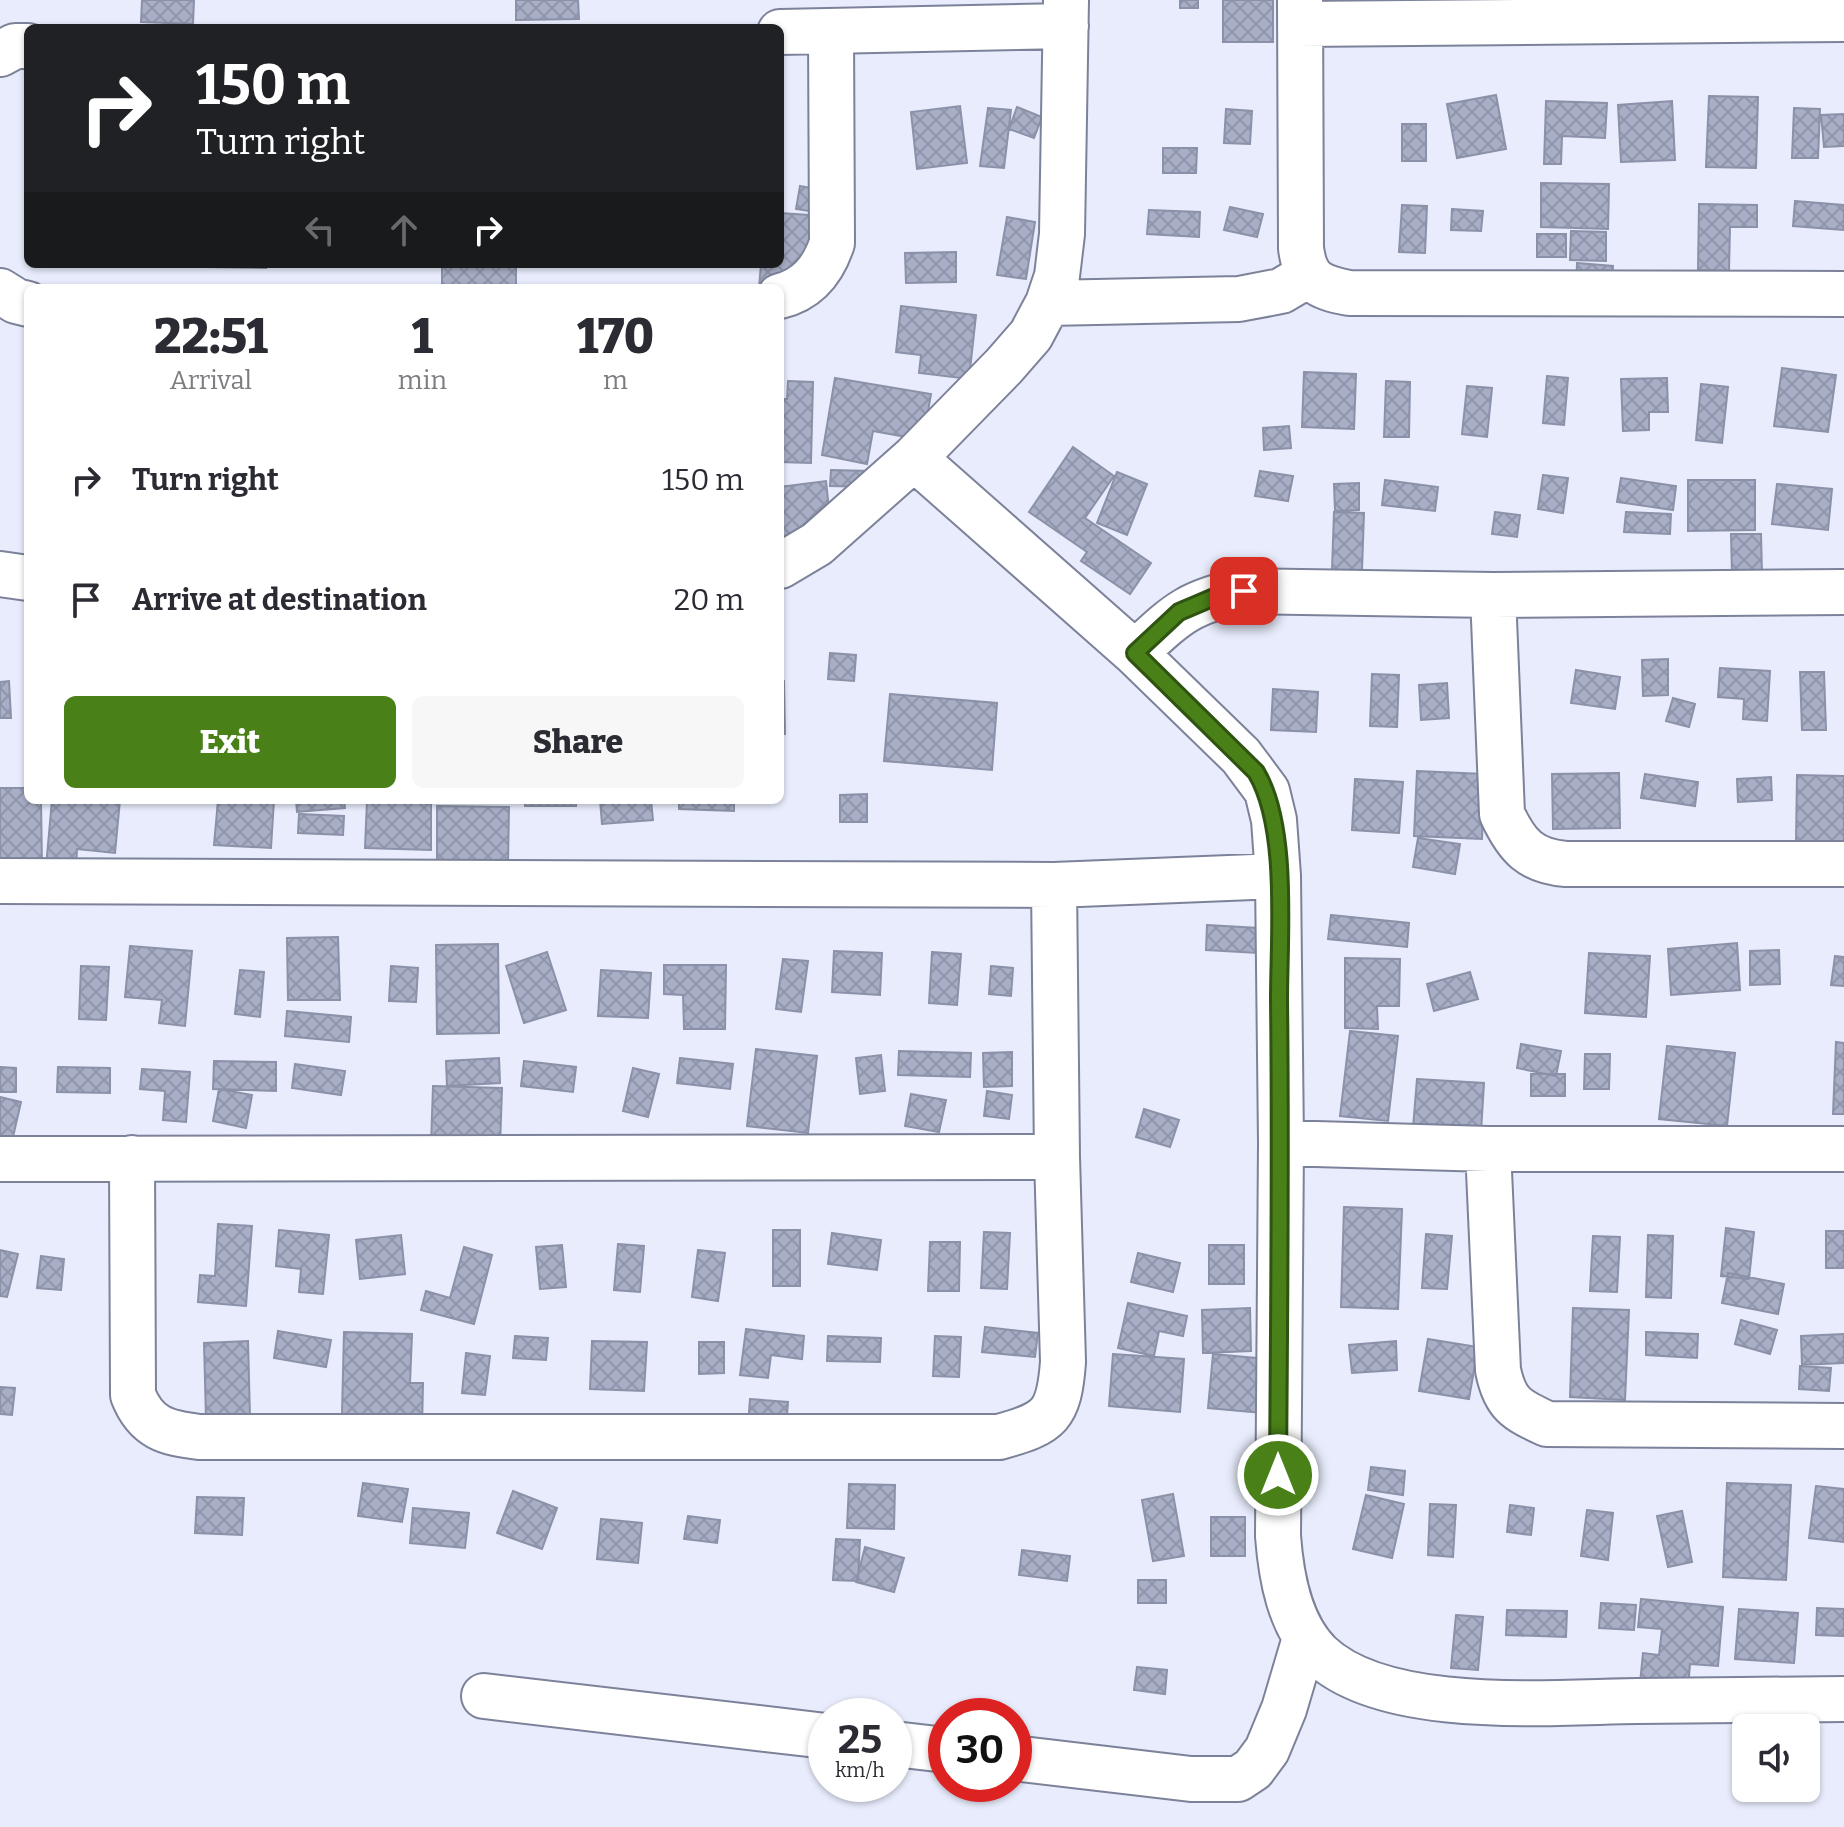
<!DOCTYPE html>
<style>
:root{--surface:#fff;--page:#f7f7f7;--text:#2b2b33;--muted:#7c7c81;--accent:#498018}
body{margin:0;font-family:Bitter,serif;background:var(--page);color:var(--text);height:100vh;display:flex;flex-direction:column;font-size:30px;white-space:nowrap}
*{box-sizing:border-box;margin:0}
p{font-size:26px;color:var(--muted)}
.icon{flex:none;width:44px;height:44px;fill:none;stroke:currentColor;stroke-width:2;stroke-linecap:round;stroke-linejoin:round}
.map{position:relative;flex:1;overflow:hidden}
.drawer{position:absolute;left:24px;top:284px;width:760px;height:520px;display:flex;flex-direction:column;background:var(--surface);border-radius:12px;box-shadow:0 2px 6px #0004}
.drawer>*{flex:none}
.hud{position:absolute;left:24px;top:24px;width:760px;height:244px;border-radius:12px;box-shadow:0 2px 6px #0004;background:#202124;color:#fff;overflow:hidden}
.fabs{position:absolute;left:1732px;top:1714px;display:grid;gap:16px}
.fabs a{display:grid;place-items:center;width:88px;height:88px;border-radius:12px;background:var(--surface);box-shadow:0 2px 6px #0004;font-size:40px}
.speed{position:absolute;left:808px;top:1698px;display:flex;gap:16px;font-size:40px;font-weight:700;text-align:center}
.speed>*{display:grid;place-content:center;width:104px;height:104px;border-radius:50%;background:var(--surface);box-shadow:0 2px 6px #0004;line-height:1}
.speed small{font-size:20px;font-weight:400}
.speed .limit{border:12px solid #d22;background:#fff;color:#111}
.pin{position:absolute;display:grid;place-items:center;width:68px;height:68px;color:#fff;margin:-34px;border-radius:16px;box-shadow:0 4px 12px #0006}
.me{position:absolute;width:88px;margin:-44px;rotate:0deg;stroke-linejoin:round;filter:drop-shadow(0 0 6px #0008)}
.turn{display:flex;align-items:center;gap:28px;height:168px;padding:0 40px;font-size:36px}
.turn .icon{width:104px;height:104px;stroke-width:2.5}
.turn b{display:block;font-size:56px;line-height:68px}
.lanes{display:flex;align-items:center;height:76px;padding:0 40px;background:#0003;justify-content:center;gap:40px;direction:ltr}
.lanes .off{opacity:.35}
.eta{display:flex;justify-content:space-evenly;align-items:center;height:136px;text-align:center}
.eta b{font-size:48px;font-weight:800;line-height:56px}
.primary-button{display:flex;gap:16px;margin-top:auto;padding:16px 40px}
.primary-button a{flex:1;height:92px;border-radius:12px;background:var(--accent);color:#fff;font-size:32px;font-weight:800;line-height:92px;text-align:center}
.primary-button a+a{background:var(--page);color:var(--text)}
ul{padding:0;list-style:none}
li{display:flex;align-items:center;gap:24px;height:120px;padding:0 40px}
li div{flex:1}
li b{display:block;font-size:30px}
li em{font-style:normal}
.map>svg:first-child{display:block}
.building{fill:url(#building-cross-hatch);stroke:#8b91a8;stroke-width:2}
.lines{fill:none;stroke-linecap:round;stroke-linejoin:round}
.minor-casing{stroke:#7c8299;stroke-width:48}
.minor{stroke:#fff;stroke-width:44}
.route-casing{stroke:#2f5310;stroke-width:20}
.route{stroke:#498018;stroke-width:14}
</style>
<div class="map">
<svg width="1844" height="1827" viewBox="0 0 1844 1827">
<defs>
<pattern id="building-cross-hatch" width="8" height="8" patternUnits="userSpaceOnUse" patternTransform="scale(2)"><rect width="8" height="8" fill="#a8aec6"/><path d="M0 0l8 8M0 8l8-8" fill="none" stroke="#8f95aa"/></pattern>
</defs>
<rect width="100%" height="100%" fill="#e8ecfc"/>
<!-- building -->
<path class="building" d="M142,0H194L193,24L141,22Z
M516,0H578L579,19L516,20Z
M1180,0H1198V8H1180Z
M1223,0H1273V42H1223Z
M1496,95L1506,149L1457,158L1447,104Z
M1709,96L1758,97L1756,168L1706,167Z
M1546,101L1607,103L1605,138L1562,136L1561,164H1544Z
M1672,101L1675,160L1621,162L1618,105Z
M960,106L967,163L917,169L911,112Z
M1017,107L1042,117L1034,138L1009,129Z
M988,108L1011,110L1004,168L980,166Z
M1794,108L1820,109L1818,158H1792Z
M1226,109L1252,111L1250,144L1224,143Z
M1844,114V146L1824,147L1821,115Z
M1402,124H1426V161H1402Z
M1163,148H1197L1196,173H1163Z
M1541,183L1609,184L1608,229L1541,227Z
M800,186L839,193L835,215L796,209Z
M1795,201L1844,205V230L1793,226Z
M1699,204L1757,205V227H1730L1729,271L1698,270Z
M1402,205L1427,206L1425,253L1399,252Z
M1230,207L1263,214L1257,237L1224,230Z
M1452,209L1483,211L1481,231L1451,230Z
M1149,210L1200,212L1199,237L1147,234Z
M780,213L824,216L818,292L759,287L761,264H780Z
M1007,217L1035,222L1026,279L997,275Z
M1571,231L1606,232V261L1570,260Z
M1537,234H1566V257H1537Z
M956,252V282L906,283L905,253Z
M1577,263L1613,266L1611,293L1576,291Z
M207,264H266V268L207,267Z
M442,264H516V288H442Z
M901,306L976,315L969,379L919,373L921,355L896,352Z
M1782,368L1836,375L1828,432L1774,426Z
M1304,372L1356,374L1354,429L1302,427Z
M1547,376L1568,378L1564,425L1543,423Z
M835,378L931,394L923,440L873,431L867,464L822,455Z
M1667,378L1668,412H1649V430L1623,431L1621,379Z
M788,381L813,382L811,463L780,462V399H787Z
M1386,381L1410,382L1409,437H1384Z
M1701,384L1728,387L1722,443L1696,440Z
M1467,386L1492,388L1487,437L1462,434Z
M1289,426L1291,448L1264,450L1263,428Z
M1073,447L1114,476L1085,518L1151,563L1130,594L1081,561L1087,552L1029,512Z
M831,470L871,471V487L830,486Z
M1260,471L1293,476L1288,501L1255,496Z
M1117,472L1147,484L1127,535L1097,523Z
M1543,475L1568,478L1563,513L1538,509Z
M1621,478L1676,486L1673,510L1617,502Z
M1385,480L1438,487L1435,511L1382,505Z
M1688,480H1755V530L1688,531Z
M826,481L832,537L780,544V487Z
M1359,483V510L1335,511L1334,484Z
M1777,484L1832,489L1828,530L1772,524Z
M1334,512L1364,513L1362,570H1332Z
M1495,512L1520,515L1517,537L1492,534Z
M1626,512L1671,514L1670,534L1624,532Z
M1731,534H1761L1762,574L1732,575Z
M830,653L856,655L854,681L828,679Z
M1668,659V695L1643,696L1642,660Z
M1720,668L1770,671L1767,721L1743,719L1744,699L1718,697Z
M1576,670L1620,677L1615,709L1571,703Z
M1800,672H1824L1826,730H1802Z
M1372,674L1399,675L1397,727L1370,726Z
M9,681L11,718H0V682Z
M780,681H784L785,734H780Z
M1447,683L1449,718L1421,720L1419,685Z
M1273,689L1318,692L1316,732L1271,730Z
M890,694L997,703L992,770L884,761Z
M1673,698L1695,704L1689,727L1666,721Z
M1417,771L1484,774L1482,839L1414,836Z
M1619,773L1620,828L1553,829L1552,774Z
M1645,774L1698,782L1695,806L1641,798Z
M1797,775L1844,776V843L1796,841Z
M1771,777L1772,800L1738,802L1737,779Z
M1355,779L1403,782L1399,833L1352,830Z
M0,788H28V800H41L42,866H0Z
M867,794V822H840V795Z
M52,800H120L115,853L77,849L76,869L46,867Z
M218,800H274L271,848L214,845Z
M296,800H344L345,808L297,812Z
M367,800H431V850L365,848Z
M525,800H576V806H525Z
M600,800H651L653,820L602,824Z
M679,800H734V811L679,809Z
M437,806L509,807L508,864H437Z
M299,814L344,816L343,835L298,833Z
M1418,838L1460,844L1455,874L1413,867Z
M1331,915L1409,923L1407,947L1328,939Z
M1207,925L1259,928L1258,953L1206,950Z
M338,937L340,1000H288L287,938Z
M1737,943L1740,990L1671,995L1668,949Z
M498,944L499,1033L437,1034L436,945Z
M130,946L192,951L185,1026L159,1023L162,1000L125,997Z
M1779,950L1780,984L1750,985V951Z
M834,951L882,953L880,995L832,992Z
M547,952L566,1010L524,1023L506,966Z
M932,952L961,954L957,1005L929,1003Z
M1589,953L1650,956L1646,1017L1585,1013Z
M1835,956L1844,957V986L1831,985Z
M1345,958L1400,959L1399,1006H1377L1378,1029L1345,1028Z
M783,959L808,961L801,1012L776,1009Z
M664,965H726L725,1029H684L683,995L664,994Z
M81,966L109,967L106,1020L79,1019Z
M391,966L418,968L416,1002L389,1001Z
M991,966L1013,968L1011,996L989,994Z
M240,970L264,972L260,1017L235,1014Z
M601,970L651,973L648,1018L598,1016Z
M1470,972L1478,999L1434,1011L1427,984Z
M287,1011L351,1017L349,1042L285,1036Z
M1350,1031L1398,1036L1388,1121L1340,1116Z
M1836,1042L1844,1043V1114H1833Z
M1521,1044L1561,1051L1556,1076L1517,1068Z
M1667,1046L1735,1053L1727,1126L1659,1119Z
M756,1049L817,1056L808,1133L747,1126Z
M899,1051L971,1053L970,1077L898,1075Z
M1012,1052V1086L984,1087L983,1053Z
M1585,1054H1610L1609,1089H1584Z
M881,1055L885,1091L860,1094L856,1058Z
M499,1058L500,1083L447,1086L446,1061Z
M680,1058L733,1064L730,1089L677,1083Z
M214,1061L276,1062V1091L213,1089Z
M524,1061L576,1067L573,1092L521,1086Z
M295,1064L345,1071L341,1095L292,1088Z
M0,1067L16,1068V1092H0Z
M58,1067L110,1068V1093L57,1092Z
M633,1068L659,1074L648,1117L623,1111Z
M142,1069L190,1072L186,1122L163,1120L165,1091L140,1089Z
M1531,1074H1565V1096H1531Z
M1417,1079L1484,1083L1481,1132L1413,1128Z
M433,1086L502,1088L500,1147L431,1145Z
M219,1089L252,1095L246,1128L213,1121Z
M987,1091L1012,1095L1009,1119L984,1116Z
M911,1094L946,1100L939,1132L905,1126Z
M0,1097L21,1102L10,1150L0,1148Z
M1144,1109L1179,1120L1170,1147L1136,1137Z
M1344,1207L1402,1209L1398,1309L1341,1307Z
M218,1224L252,1226L246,1306L198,1302L200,1275L215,1276Z
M1726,1228L1754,1232L1749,1279L1721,1276Z
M279,1230L329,1235L323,1294L299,1292L301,1269L276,1266Z
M773,1230H800V1286H773Z
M1826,1231H1844V1268H1826Z
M984,1232L1010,1233L1007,1289L981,1288Z
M832,1233L881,1240L877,1270L828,1264Z
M1426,1234L1452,1236L1447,1289L1422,1288Z
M401,1235L405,1274L360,1279L356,1240Z
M1648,1235L1673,1236L1671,1298L1646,1297Z
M1593,1236L1620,1237L1617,1292L1590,1291Z
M930,1242H960L959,1291H928Z
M618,1244L644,1246L640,1292L614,1290Z
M562,1245L566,1287L540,1289L536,1247Z
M1209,1245H1244V1284H1209Z
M464,1247L492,1255L474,1324L421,1310L426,1291L450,1298Z
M0,1250L18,1254L7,1297L0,1296Z
M698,1250L725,1253L718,1301L692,1297Z
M1138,1253L1180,1263L1173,1292L1131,1282Z
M41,1256L64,1259L61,1290L37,1288Z
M1728,1273L1784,1284L1778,1314L1722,1303Z
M1128,1303L1187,1316L1183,1336L1159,1331L1154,1356L1118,1348Z
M1250,1308L1251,1351L1203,1353L1202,1310Z
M1573,1308L1629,1310L1625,1400L1570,1397Z
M1741,1320L1777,1330L1770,1354L1735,1344Z
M985,1327L1038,1333L1035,1357L982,1352Z
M746,1329L804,1336L802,1359L771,1355L768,1378L740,1375Z
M278,1331L331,1340L326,1367L274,1358Z
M344,1332L412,1334L410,1383H423L422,1429L393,1415L342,1414Z
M1646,1332L1698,1334L1697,1358L1646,1355Z
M1844,1334V1363L1802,1365L1801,1336Z
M515,1336L548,1338L546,1360L513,1358Z
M828,1336L881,1338L880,1362L827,1361Z
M935,1336L961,1337L959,1377L933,1376Z
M1428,1339L1478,1347L1469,1399L1419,1391Z
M248,1341L250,1417L206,1419L204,1343Z
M592,1341L647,1342L644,1391L590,1389Z
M1396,1341L1397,1370L1352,1373L1349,1345Z
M699,1342H724V1373L699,1374Z
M466,1353L490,1356L485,1395L462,1393Z
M1113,1354L1184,1359L1180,1412L1109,1406Z
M1213,1354L1267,1359L1262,1413L1208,1408Z
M1800,1366L1831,1368L1829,1391L1799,1389Z
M0,1387L15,1388L12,1415L0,1414Z
M750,1399L788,1402L786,1428L748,1425Z
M1371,1467L1405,1471L1403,1495L1368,1490Z
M363,1483L408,1489L402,1522L358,1516Z
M1727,1483L1791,1485L1786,1580L1723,1577Z
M849,1484L895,1485L894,1529L847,1528Z
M1816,1486L1844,1489V1542L1809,1538Z
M513,1491L557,1508L542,1549L497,1533Z
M1173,1494L1184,1556L1153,1561L1142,1500Z
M1366,1495L1404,1504L1392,1558L1353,1549Z
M197,1497L244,1498L242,1535L195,1533Z
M1430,1504L1456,1505L1453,1557L1428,1555Z
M1510,1505L1534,1508L1531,1535L1507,1532Z
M413,1508L469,1513L465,1548L410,1543Z
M1587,1510L1613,1513L1608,1560L1581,1556Z
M1682,1511L1692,1562L1668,1567L1657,1516Z
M688,1516L720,1520L717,1543L684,1539Z
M1211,1517H1245V1556H1211Z
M601,1519L642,1523L638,1563L597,1559Z
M836,1539L860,1540L858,1581L833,1580Z
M865,1547L904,1558L894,1592L856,1582Z
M1022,1550L1070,1556L1067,1581L1019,1575Z
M1138,1580H1166V1603H1138Z
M1641,1599L1723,1607L1718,1666L1690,1664L1688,1688L1640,1683L1643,1653L1659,1655L1662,1629L1638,1627Z
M1601,1603L1636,1605L1634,1630L1599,1628Z
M1817,1608L1844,1609V1636L1816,1635Z
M1739,1609L1798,1613L1794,1663L1735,1659Z
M1507,1610L1567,1611L1566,1637L1506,1635Z
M1456,1615L1483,1617L1478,1670L1451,1668Z
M1137,1667L1167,1670L1165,1694L1134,1690Z"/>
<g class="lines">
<!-- minor casing -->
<g class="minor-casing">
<path id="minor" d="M1300,0L1301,248C1305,281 1318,287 1349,293L1844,294
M1300,24L1844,19
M780,32L1066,26
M0,54L15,46H28
M0,291L16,301L28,304
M780,296C808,289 823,270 832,243L831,31
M1048,303L1239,299L1281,291L1308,275
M914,458L1135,653L1241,756L1267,791L1274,820L1278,876L1281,1143L1278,1536C1281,1576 1289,1624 1319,1654C1385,1717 1551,1702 1637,1701C1706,1700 1775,1700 1844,1699
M780,566L817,544L914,458L1004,366L1031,335L1048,303L1057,276L1062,234L1066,0
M0,574L28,578
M1493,595L1502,814C1517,846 1530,861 1566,864H1844
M1135,653C1175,616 1188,601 1244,591L1493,595L1844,592
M0,881L1054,885L1278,876
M1281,1143L1488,1149H1844
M1488,1149L1498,1370C1505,1405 1517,1410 1547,1424L1844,1426
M132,1158L133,1395C146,1428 166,1433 199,1437H999C1050,1423 1059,1416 1063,1362L1057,1157L1054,885
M0,1159L1057,1157
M484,1696L826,1736
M894,1744L946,1750
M1014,1758L1191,1779H1238L1253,1769L1267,1750L1284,1709L1305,1638"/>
</g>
<!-- minor -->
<use href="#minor" class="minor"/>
</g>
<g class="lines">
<!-- route casing -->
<g class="route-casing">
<path id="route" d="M1244,591L1219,595L1179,612L1135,653L1256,772C1289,827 1279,935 1279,1000C1281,1158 1279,1317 1278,1475"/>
</g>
<!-- route -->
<use href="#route" class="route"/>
</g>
</svg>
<div class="fabs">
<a><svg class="icon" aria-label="sound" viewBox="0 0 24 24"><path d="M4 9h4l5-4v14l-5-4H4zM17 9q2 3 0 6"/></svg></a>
</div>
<div class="speed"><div>25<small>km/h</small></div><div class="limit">30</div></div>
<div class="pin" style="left:1244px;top:591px;background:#d93025"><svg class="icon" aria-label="arrive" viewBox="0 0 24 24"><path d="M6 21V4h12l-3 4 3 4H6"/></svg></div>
<svg class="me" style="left:1278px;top:1475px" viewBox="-20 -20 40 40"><circle r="17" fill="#498018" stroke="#fff" stroke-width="3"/><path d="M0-11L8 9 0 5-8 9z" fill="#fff"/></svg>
<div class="hud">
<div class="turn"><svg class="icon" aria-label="right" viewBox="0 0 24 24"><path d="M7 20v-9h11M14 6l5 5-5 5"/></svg><div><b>150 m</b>Turn right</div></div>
<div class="lanes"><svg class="icon off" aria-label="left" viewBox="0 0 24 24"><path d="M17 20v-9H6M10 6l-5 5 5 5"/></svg><svg class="icon off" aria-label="ahead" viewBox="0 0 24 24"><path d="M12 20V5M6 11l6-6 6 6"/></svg><svg class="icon" aria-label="right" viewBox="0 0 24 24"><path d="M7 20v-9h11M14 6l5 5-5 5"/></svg></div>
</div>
<section class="drawer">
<div class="eta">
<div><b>22:51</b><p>Arrival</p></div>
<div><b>1</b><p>min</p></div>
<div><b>170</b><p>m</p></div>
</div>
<ul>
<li><svg class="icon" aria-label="right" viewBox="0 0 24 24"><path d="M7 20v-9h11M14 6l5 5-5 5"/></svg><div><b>Turn right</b></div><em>150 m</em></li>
<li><svg class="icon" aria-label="arrive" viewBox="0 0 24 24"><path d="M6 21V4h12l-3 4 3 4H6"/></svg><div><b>Arrive at destination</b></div><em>20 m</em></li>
</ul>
<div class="primary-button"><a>Exit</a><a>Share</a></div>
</section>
</div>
